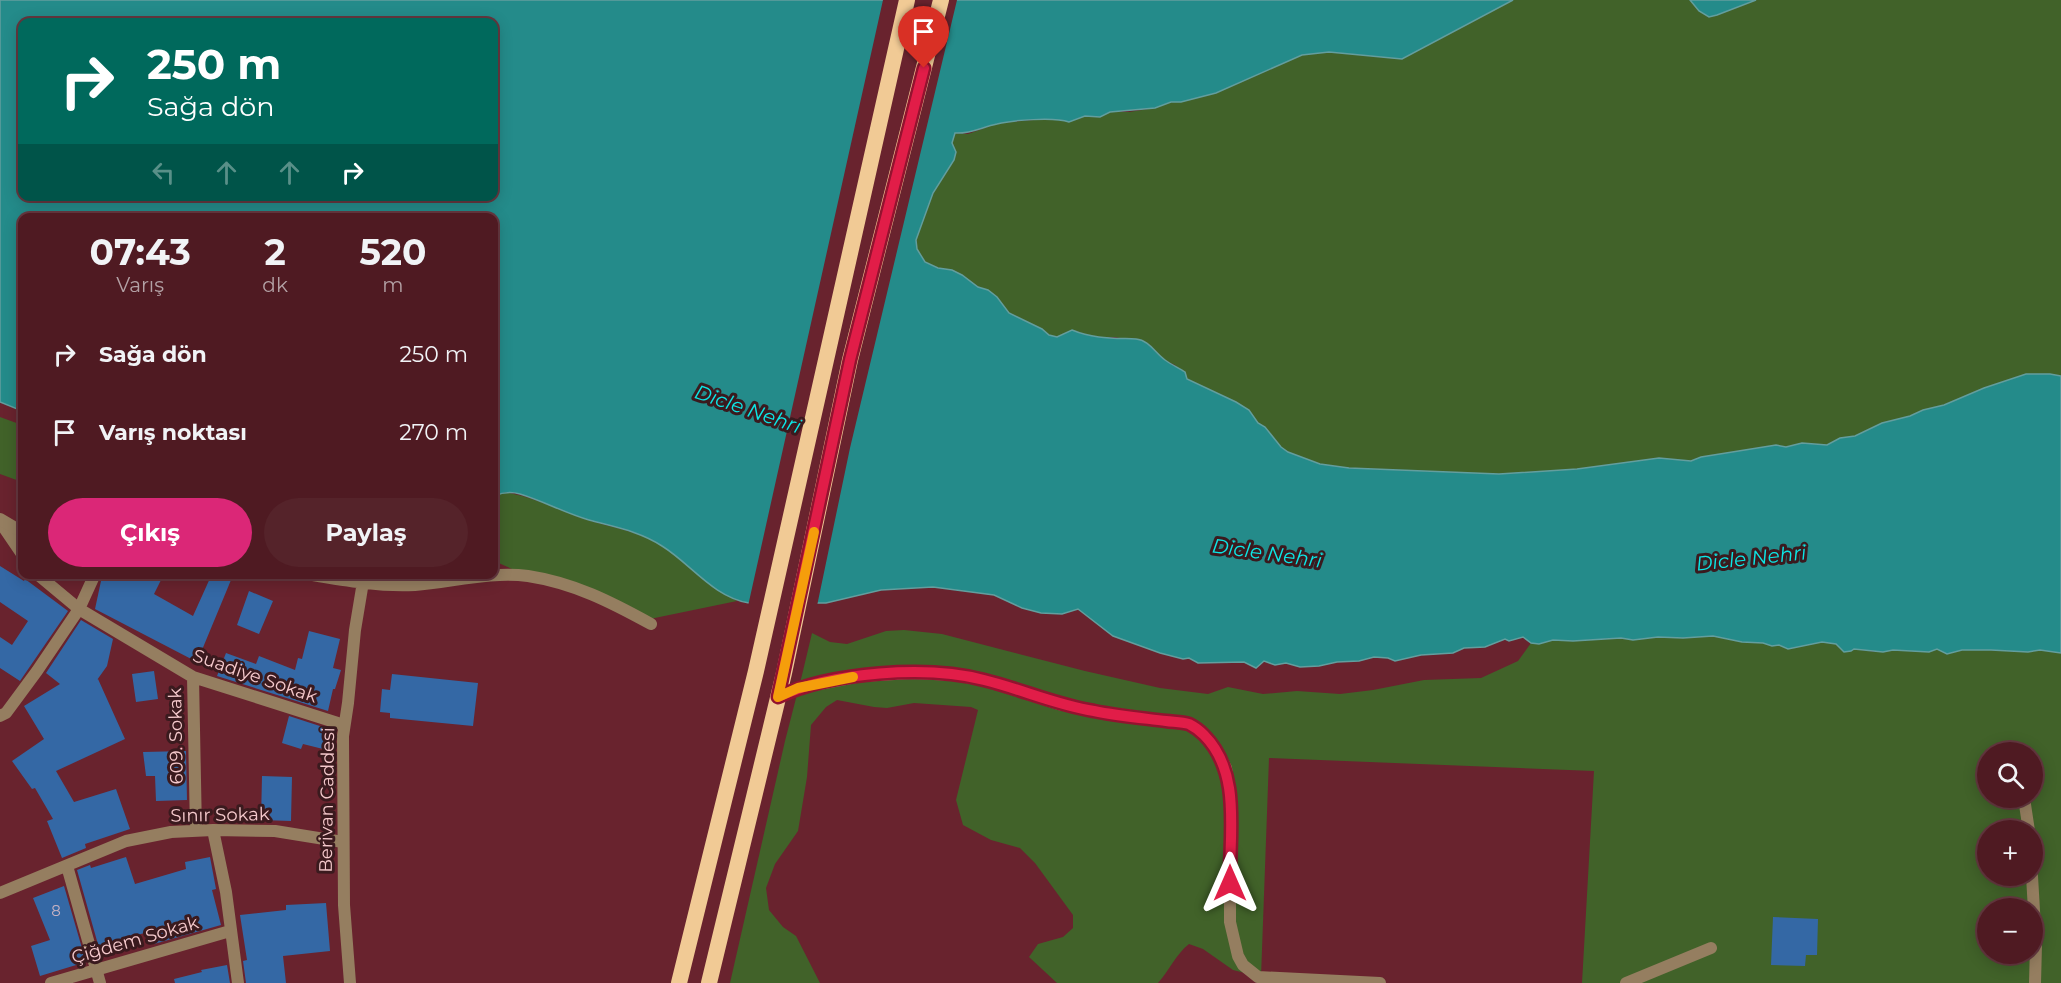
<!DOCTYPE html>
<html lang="tr">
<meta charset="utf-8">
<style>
:root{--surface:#4f1a22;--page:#55232a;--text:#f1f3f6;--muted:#b3a1a5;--line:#663840;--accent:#db2777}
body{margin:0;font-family:Montserrat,sans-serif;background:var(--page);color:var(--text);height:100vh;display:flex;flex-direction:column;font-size:22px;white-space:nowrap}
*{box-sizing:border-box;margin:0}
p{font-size:20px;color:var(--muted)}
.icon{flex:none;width:33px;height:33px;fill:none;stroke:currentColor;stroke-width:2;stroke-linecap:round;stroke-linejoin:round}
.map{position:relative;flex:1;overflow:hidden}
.sheet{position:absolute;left:18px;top:213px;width:480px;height:366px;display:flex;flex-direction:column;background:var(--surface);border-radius:12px;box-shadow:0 3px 15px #0003,0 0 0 2px var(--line)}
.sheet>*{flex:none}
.guide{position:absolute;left:18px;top:18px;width:480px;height:183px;border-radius:12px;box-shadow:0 3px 15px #0003,0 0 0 2px var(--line);background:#00695c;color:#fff;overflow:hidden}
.controls{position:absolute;left:1977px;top:742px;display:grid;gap:12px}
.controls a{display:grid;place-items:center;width:66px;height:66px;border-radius:50%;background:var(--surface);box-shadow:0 3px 15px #0003,0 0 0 2px var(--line);font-size:30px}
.pin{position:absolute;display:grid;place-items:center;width:51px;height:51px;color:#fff;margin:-62px -26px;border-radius:50% 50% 50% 0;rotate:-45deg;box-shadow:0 0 6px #0007}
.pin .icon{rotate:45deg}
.me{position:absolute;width:66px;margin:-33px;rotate:0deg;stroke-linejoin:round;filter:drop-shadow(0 0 4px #0008)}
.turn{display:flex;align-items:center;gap:21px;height:126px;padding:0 30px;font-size:27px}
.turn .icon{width:78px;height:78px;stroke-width:2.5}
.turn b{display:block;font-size:42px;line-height:51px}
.lanes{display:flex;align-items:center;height:57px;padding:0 30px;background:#0003;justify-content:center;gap:30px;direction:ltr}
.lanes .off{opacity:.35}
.eta{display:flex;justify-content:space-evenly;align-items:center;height:102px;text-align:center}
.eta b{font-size:36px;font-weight:700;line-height:42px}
.action{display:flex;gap:12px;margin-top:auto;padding:12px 30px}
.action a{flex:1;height:69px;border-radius:36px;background:var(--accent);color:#fff;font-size:24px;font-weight:700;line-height:69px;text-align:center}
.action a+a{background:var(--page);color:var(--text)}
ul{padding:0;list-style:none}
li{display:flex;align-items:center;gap:18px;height:78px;padding:0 30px}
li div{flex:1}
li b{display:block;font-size:22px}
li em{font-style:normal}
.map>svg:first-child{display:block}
.green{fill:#416229;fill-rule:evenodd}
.water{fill:#248b8a;stroke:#639e9e;stroke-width:1.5;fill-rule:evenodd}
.pier{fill:#69232e}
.building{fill:#3468a5}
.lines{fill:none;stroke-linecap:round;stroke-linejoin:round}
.minor{stroke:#957e60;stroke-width:12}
.tertiary{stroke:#957e60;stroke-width:12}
.trunk{stroke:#f1ca95;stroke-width:16}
.route-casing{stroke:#92132f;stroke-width:15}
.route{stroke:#e11d48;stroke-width:10}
.slow{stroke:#f59e0b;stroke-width:10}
.labels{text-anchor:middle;stroke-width:6;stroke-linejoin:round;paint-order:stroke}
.number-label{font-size:15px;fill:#c6b2c3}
.street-label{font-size:18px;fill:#f6cacd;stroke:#3a1a1e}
.water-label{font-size:20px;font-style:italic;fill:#0ce6e5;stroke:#3a1a1e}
</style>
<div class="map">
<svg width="2061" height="983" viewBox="0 0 2061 983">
<rect width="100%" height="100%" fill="#69232e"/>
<!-- green -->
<path class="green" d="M1513,0H1690L1699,11L1717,15L1756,0H2061V376L2050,374H2026L1984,388L1944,405L1923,410L1910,416L1882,423L1855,436L1840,438L1827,445L1802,443L1786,447L1776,446L1701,457L1691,461L1659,458L1577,469L1499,474L1349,468L1320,464L1288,452L1281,447L1265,427L1258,423L1236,402L1187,379L1175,365L1164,360L1150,345L1137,339L1129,340L1115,337L1097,338L1072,330L1057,337L1049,335L1042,329L1009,313L997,297L988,290L978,287L962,275L952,270L938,268L925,262L917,249L916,240L933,193L954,160L956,152L952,143L955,133L968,134L999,123L1058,118L1069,122L1085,116L1100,117L1110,112H1129L1155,108L1171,102H1181L1216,93L1302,55L1329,52L1402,59Z
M0,417L22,425V482L0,474Z
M503,492C531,496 558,510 585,519C612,528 639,531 663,546C688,563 709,586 737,601L645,620L528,576L494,561V496Z
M904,630L942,634L1085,671L1160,688L1208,694L1228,687L1263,694L1297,691L1340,694L1373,690L1424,680L1481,678L1518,661L1531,643L1539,644L1553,640L1573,641L1621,638L1633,640L1658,637L1683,638L1713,636L1742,642L1763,643L1772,646L1779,645L1789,649L1822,641L1836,644L1844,652L1854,649L1876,652L1893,650L1929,652L1937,649L1947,654L1962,650H1991L1999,651L2040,650L2061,653V983H1582L1594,771L1269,758L1261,977L1233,970L1203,949L1189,944C1176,954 1169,971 1158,983H1057L1029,957L1038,944L1063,937L1073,928V915L1035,863L1020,848L991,840L963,825L956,800L978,710L971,707L914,703L887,708L874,707L837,700L826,707L811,725L807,777L798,831L775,864L766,888L769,910L783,927L796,936L820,983H730L785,741L802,675L812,633L830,642L847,644L886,631ZM1988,753H2032V798H1988ZM1988,831H2032V876H1988ZM1988,909H2032V954H1988Z"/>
<!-- water -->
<path class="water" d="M0,0H1513L1402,59L1329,52L1302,55L1216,93L1181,102H1171L1155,108L1110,112L1100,117L1085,116L1069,122C1054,117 1013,120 997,124C982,127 971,134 955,133L952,143L956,152L954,160L933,193L916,240L917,249L925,262L938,268L952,270L962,275L978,287L988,290L997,297L1009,313L1042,329L1049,335L1057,337L1072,330C1094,339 1114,338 1136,339C1149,340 1156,354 1165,360C1172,365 1179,368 1185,372L1187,379L1236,402L1249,410L1258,423L1265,427L1281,447L1288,452L1320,464L1349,468L1499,474L1577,469L1659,458L1691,461L1701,457L1776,445L1786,447L1802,443L1827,445L1840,438L1855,436L1882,423L1910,416L1923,410L1944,405L1984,388L2026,374H2050L2061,376V653L2040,650L2028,652L1991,650H1962L1947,654L1937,649L1929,652L1893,650L1883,652L1854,649L1851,651L1844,652L1836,644L1822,642L1788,649L1779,645L1772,646L1763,643L1742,642L1713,636L1683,638L1658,637L1633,640L1621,638L1573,641L1553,640L1539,644L1531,643L1523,637L1509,641L1505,639L1485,647L1464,648L1453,653L1421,655L1395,661L1388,658L1374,657L1359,661L1337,662L1319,666L1300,667L1286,663L1275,665L1264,661L1256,668L1244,662L1198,663L1189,658L1183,659L1160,653L1113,636L1078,609L1062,614L1041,613L1022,608L994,595L933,587L881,590L826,603H749C713,597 691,564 662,546C639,531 614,527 589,520C565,513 543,501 520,494C510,491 503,492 494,496V218H22V411L0,402ZM22,22H494V196H22Z
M1690,0H1756L1717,15L1709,17L1699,11Z"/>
<!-- pier -->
<path class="pier" d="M883,0H957L850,448L817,606H748Z"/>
<!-- building -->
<path class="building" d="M0,566L24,581L25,579L68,611L20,681L0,668V637L12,645L28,621L0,602Z
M105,574H164L154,594L193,616L211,576L231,580L197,662L95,609L101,581Z
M249,591L273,601L259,634L237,625Z
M81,620L113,639L107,666L97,680L98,679L125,739L56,771L74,802L116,789L130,829L85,844L86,848L62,858L47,821L53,819L35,788L32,789L12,761L44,739L24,706L60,684L46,673Z
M309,631L340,639L333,668L341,670L335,689H333L328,711L217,676L226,653L256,664L259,656L295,670L298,658L302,659Z
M154,671L158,699L136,702L132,674Z
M392,674L478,683L473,726L390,718V713L380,712L382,689L390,690Z
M289,716L326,728L323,749L303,744L301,749L282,743Z
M186,751L187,800L156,801L155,776H146L143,752Z
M262,776L292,777L291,821L261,820Z
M126,857L135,884L186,869L185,862L210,857L216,889L212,890L221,925L154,944L150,931L99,948L77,870L90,865L91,868Z
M64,886L86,962L40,976L31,946L50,940L33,898Z
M326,903L330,951L283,956L286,983H246L243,961L247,960L240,915L286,910V905Z
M1773,917L1818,919L1817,955H1806L1805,966L1771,965Z
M227,965L230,983H175L174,979L202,972L201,970Z"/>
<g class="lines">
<!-- minor -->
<path class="minor" d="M0,522L22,554
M37,574L79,609L193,677L344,725
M193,677L196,831
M778,697L798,688L861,676L912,673L955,675L984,680L1059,704L1094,711L1189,724L1203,733L1216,749L1226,768L1230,790V922L1238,956L1243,965L1258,977L1380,983
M0,716L6,713L37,671L79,609L95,574
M2015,747L2016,753
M2024,798L2029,831
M213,830L226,892L238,983
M67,866L100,983
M2032,876L2036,945L2035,983
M0,893L126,841L171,832L213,830L275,831L343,842
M51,983L230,931
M1626,983L1711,948"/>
<!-- tertiary -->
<path class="tertiary" d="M0,519L22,532
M306,574C341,580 379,587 415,585C452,582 491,571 528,576C574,583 611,602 651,624
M350,983L344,905L343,736L348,703L355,630L363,582"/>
<!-- trunk -->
<path class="trunk" d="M679,983L756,671L907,0
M709,983L784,673L850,360L941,0"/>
</g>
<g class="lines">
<!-- route casing -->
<g class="route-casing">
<path id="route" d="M924,68L850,360L778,697C831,672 927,665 984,680C1021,689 1056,705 1094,711C1118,716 1142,718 1166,721C1173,722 1182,722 1189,724C1193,726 1200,731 1204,735C1242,773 1229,834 1230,883"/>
</g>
<!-- route -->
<use href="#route" class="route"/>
<!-- slow -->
<path class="slow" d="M814,532L778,697L798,688L853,677"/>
</g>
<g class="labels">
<!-- number labels -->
<g class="number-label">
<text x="56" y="916">8</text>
</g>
<!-- street labels -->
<g class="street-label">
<text transform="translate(255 676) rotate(19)" y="6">Suadiye Sokak</text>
<text transform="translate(176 736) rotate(-91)" y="6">609. Sokak</text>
<text transform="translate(327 800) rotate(-89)" y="6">Berivan Caddesi</text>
<text transform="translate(220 815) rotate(-1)" y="6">Sınır Sokak</text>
<text transform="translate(135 940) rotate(-16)" y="6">Çiğdem Sokak</text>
</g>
<!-- water labels -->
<g class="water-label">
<text transform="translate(748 409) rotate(19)" y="7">Dicle Nehri</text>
<text transform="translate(1267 553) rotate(8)" y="7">Dicle Nehri</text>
<text transform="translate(1751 558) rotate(-6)" y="7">Dicle Nehri</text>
</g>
</g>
</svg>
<div class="controls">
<a><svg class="icon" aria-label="search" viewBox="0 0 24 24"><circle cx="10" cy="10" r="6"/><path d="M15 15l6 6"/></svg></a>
<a>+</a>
<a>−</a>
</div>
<div class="pin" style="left:924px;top:68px;background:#d93025"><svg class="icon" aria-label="arrive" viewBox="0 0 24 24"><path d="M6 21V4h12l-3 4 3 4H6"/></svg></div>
<svg class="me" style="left:1230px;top:883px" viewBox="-20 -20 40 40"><path d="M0-17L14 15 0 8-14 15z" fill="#e11d48" stroke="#fff" stroke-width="4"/></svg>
<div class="guide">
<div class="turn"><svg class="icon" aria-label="right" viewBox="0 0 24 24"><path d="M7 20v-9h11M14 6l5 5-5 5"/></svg><div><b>250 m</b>Sağa dön</div></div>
<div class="lanes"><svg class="icon off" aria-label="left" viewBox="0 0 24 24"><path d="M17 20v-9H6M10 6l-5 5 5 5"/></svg><svg class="icon off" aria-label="ahead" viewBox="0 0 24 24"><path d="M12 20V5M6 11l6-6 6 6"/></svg><svg class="icon off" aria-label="ahead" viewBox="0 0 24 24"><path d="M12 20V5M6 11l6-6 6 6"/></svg><svg class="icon" aria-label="right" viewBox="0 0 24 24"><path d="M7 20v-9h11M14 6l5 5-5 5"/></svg></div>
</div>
<section class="sheet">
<div class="eta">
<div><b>07:43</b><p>Varış</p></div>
<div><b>2</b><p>dk</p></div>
<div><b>520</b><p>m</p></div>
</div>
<ul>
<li><svg class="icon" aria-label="right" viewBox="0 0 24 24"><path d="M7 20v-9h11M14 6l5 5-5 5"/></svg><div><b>Sağa dön</b></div><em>250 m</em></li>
<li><svg class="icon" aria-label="arrive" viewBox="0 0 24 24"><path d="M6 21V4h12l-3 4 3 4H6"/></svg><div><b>Varış noktası</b></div><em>270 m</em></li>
</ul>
<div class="action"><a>Çıkış</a><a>Paylaş</a></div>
</section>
</div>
